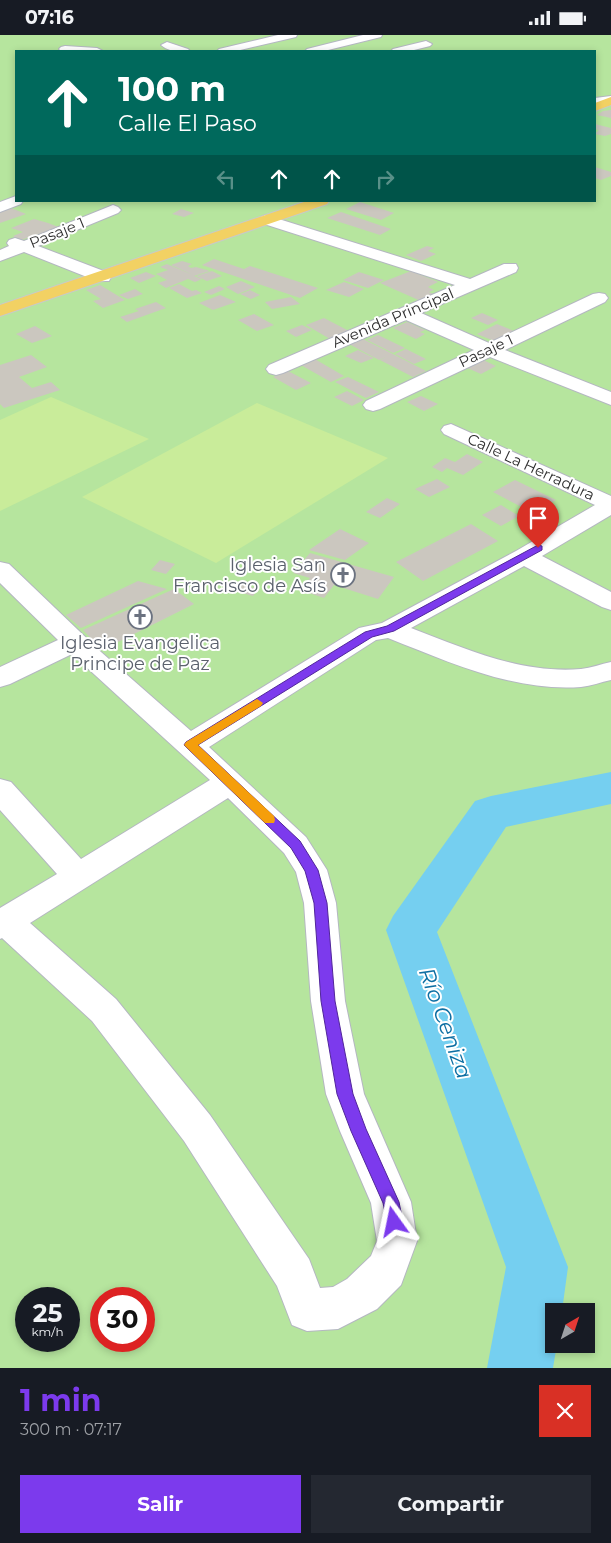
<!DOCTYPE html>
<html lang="es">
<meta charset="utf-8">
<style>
:root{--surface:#171b24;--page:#242831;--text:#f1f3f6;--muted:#9ea1a6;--accent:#7c3aed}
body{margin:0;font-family:Montserrat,sans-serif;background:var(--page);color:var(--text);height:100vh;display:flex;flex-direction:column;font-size:19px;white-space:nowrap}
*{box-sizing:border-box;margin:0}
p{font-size:16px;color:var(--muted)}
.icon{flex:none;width:28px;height:28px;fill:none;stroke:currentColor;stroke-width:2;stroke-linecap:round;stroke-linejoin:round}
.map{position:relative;height:1333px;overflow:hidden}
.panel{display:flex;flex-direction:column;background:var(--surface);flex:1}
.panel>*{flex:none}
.hud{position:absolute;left:15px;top:15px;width:581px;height:152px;border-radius:0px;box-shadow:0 2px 8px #0003;background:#00695c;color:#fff;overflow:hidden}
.needle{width:32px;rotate:39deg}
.tools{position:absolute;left:545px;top:1268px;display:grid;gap:10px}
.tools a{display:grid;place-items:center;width:50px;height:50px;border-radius:0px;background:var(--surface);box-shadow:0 2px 8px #0003;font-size:25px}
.speed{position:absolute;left:15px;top:1252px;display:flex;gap:10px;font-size:25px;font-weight:700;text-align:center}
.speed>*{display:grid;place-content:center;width:65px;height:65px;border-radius:50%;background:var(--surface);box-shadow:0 2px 8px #0003;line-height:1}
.speed small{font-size:12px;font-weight:400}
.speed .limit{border:8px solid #d22;background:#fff;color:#111}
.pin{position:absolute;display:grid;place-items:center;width:42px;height:42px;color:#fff;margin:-51px -21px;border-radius:50% 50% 50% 0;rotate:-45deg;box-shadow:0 0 5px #0007}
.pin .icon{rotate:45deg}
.me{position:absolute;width:55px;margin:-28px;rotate:348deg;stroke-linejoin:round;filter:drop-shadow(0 0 4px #0008)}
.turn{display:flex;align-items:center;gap:18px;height:105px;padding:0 20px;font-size:22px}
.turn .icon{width:65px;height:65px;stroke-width:2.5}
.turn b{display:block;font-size:35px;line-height:42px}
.lanes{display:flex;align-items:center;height:48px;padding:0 20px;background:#0003;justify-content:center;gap:25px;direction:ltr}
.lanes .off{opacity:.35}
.round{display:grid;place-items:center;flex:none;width:52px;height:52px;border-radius:0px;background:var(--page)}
.summary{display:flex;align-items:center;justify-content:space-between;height:85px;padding:0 20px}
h1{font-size:30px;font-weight:700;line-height:38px;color:var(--accent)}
.cta{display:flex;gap:10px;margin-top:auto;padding:10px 20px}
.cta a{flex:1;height:58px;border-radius:0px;background:var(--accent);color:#fff;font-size:20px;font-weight:700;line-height:58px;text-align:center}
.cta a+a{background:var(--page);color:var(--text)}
.status{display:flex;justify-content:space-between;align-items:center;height:35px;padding:0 25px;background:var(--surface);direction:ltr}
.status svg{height:14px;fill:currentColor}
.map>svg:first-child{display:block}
.green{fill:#b6e59e;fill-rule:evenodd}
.pitch{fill:#c9ec9a}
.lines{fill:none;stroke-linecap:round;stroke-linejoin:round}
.river{fill:#75cff0;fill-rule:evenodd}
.building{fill:#cbc7bf}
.minor-casing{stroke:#b4b7c1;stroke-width:2}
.major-casing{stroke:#c9c9c9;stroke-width:2}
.minor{fill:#fff;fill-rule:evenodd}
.major{fill:#f2d163;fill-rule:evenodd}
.route{fill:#7c3aed;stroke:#51269a}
.slow{fill:#f59e0b}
.labels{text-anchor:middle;stroke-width:4;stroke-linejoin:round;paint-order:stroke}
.far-street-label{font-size:15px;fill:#2e2e2e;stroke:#fff}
.worship-label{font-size:18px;fill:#5b616d;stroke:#fff;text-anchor:end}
.near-water-label{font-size:22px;font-style:italic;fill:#0d6fa3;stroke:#fff}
</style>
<div class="status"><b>07:16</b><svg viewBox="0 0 49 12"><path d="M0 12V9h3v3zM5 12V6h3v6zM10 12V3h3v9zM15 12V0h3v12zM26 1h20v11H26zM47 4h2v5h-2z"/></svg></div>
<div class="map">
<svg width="611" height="1333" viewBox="0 0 611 1333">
<rect width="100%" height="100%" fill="#efe9e1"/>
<!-- green -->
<path class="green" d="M0,0H611V1333H0ZM16,16H595V166H16ZM26,1264H69V1306H26ZM101,1264H144V1306H101ZM554,1276H586V1309H554Z"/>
<!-- pitch -->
<path class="pitch" d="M51,362L149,404L0,476V385Z
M257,368L388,423L216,528L82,462Z"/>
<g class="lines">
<!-- river -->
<path class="river" d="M611,737V769L506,792L437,897L568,1232L562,1276H554V1309H557L553,1333H487L506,1232L386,895L393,881L475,766L491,761Z"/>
</g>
<!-- building -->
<path class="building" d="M611,75V83L597,80L603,76Z
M595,89L611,93V99L605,101L595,99L599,95L595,94Z
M595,132L611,137V141L601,145L595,143Z
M360,167L394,178L381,185L346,174Z
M11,173L26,179L0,188V177Z
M181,174L194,178L184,182L172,179Z
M341,177L391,194L380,200L327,183Z
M34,184L48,188L61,193L42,200L39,199L21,205L13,201L23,197L11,193Z
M427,211L434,213L428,216L436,219L421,226L406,220Z
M214,224L244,234L250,231L318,253L300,263L202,230Z
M182,226L192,229L188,231L191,233L196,232L210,236L194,241L202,244L195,247L188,244L166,253L158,248L167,245L156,239L168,235L160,232L167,229L193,240L171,230Z
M212,236L222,241L207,246L196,241Z
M411,236L438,247L428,252L434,255L429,257L438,261L423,267L380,248Z
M146,237L156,241L139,248L130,243Z
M359,237L384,245L368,253L343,245Z
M241,246L255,252L238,259L226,252Z
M344,247L364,254L349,262L326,255Z
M179,249L192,256L196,255L202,258L187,263L169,253Z
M100,250L125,265L103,273L93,266L101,264L86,255Z
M219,251L225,254L211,260L204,257Z
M135,254L143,259L128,264L119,260Z
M250,255L260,260L251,264L240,259Z
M220,260L236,267L213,275L199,268Z
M291,262L300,269L272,274L265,267Z
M156,267L166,273L127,287L120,282L139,276L135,274Z
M482,278L498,285L488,290L471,283Z
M254,279L274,290L257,296L238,285Z
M324,283L349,296L330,304L306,290Z
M407,287L425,295L420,297L425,299L416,304L393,293Z
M497,289L514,296L494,306L477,299Z
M302,290L312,295L296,302L286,296Z
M35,291L52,301L32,308L16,299Z
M378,300L405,313L393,318L367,305Z
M359,302L393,319L426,336L413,342L380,325L386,322L379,325L347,308Z
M406,314L426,324L414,329L395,319Z
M358,315L374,323L361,328L345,321Z
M31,320L47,332L19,342L32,353L51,347L60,355L4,373L0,369V330Z
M313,323L344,341L331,347L299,329Z
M481,324L496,331L481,339L465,332Z
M288,336L311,348L296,355L273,342Z
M348,342L379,357L366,363L335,347Z
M347,356L364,365L352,371L334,362Z
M421,361L438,369L424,376L407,367Z
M467,419L483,427L463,440L447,433L442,437L432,432L445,423L455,427Z
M437,444L450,452L429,462L415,454Z
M515,445L556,465L533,478L493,457Z
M387,463L400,469L380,483L366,477Z
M501,470L519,481L501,491L482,480Z
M471,489L498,506L423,546L396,527Z
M340,494L369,508L345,525L309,515Z
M310,518L394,542L378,564L334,550L324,563L300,555L310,543L293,538Z
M160,525L175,529L166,539L151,535Z
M138,546L167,554L81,593L66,580Z
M230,546L258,554L253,561L225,553Z
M174,554L194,569L102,615L83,595Z"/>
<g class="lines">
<!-- minor casing -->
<g class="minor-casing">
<path id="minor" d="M278,0H297L296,2L236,16H217L219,14Z
M363,0H382L381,2L324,16H305L307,14Z
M426,6L432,9L430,11L410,16H391L393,14Z
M167,7L188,14L190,16C180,17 169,17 161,10Z
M65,11L97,13L103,16H61L59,14L61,12Z
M611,61V69L595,71V63Z
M16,161V166H23L21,169L0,177V167Z
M113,170L118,172L121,175L118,178L38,211L109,238L111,242L109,246H97L24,217L0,226V215L9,211L7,208L9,205L15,203L24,206Z
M266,180L470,244L504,229H516L518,233L516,237L421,278L489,308L593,259L599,258L605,259L608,263L605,267L505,315L611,357V370L490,322L380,374L373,376L366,374L363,370L366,366L474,315L406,285L283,338L276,340L269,338L266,334L269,330L455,250L261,188L258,185L261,182Z
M451,389L611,461V480L542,521L611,557V575L602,572L524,531L411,593C466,614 521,639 581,634C591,633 601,629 611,627V645C601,647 591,651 581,652C514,657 449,627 388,603L376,605L209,712L306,802L327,835L336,868L345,966L364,1059L411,1167L417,1206L401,1250L377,1274L338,1294L307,1296L292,1290L277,1251L184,1106L92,986L2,903L0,904V873L57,839L0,775V744L11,747L81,824L210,745L72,619L10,649L0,652V632L58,605L0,548V527L9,529L101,617L191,696L359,593L382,588L516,516L595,470L444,399L441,395L444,391ZM228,763L284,818L296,837L304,868L311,966L326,1059L340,1096L371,1168L377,1206L371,1221L347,1244L333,1252L320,1253L309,1224L210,1080L116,964L30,888Z"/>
</g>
<!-- major casing -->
<g class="major-casing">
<path id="major" d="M611,62V70L595,76V68Z
M307,166H329L327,169L0,281V270Z"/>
</g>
<!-- minor -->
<use href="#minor" class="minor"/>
<!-- major -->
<use href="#major" class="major"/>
</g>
<!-- route -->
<path class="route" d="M538,510L542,511V515L394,596L372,602L198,710L300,806L318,835L327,868L335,966L353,1059L366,1094L399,1167L403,1187L400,1193L394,1195L388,1193L383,1168L351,1096L337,1059L321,966L314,868L305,836L291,813L184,710L186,707L365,597L387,591Z"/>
<!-- slow -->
<path class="slow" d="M257,664L263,668L261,671L198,710L274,781L275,785L274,788H265L184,710L186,707Z"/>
<!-- icons -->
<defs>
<g id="church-ring" transform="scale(1.25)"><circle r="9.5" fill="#fff" stroke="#6b7280" stroke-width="1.5"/><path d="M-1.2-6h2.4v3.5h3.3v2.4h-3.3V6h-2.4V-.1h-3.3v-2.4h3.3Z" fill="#6b7280"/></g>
</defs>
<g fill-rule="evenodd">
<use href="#church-ring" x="343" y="540"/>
<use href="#church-ring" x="140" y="582"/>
</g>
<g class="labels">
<!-- far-street labels -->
<g class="far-street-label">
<text transform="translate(57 198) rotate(-22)" y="5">Pasaje 1</text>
<text transform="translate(393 283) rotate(-23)" y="5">Avenida Principal</text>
<text transform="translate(486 316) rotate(-25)" y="5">Pasaje 1</text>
<text transform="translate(531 432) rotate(25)" y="5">Calle La Herradura</text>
</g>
<!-- worship labels -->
<g class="worship-label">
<text x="326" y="536">Iglesia San<tspan x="326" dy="21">Francisco de Asís</tspan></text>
<text x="140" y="614" text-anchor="middle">Iglesia Evangelica<tspan x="140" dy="21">Principe de Paz</tspan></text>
</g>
<!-- near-water labels -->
<g class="near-water-label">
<text transform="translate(446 988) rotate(70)" y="8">Río Ceniza</text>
</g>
</g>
</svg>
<div class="tools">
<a><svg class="needle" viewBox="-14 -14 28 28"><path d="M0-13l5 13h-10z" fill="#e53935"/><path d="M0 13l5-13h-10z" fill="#9ea1a6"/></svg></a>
</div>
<div class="speed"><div>25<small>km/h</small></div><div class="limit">30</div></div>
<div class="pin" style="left:538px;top:513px;background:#d93025"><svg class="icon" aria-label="arrive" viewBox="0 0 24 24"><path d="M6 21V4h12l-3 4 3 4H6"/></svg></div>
<svg class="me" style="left:394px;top:1187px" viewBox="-20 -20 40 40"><path d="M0-17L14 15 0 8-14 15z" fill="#7c3aed" stroke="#fff" stroke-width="4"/></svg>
<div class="hud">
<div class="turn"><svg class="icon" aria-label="ahead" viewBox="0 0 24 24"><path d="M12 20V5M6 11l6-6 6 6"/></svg><div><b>100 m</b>Calle El Paso</div></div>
<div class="lanes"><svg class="icon off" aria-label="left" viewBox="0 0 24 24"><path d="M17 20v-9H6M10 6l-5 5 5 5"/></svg><svg class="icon" aria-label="ahead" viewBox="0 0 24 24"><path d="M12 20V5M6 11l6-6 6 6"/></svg><svg class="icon" aria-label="ahead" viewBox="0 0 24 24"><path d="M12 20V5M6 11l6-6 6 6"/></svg><svg class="icon off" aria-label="right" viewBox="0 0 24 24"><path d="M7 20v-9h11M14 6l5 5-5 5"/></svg></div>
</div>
</div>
<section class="panel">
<div class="summary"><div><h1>1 min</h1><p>300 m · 07:17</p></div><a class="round" style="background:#d93025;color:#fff"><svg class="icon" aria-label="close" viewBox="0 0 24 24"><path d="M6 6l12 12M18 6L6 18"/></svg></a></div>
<div class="cta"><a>Salir</a><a>Compartir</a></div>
</section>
